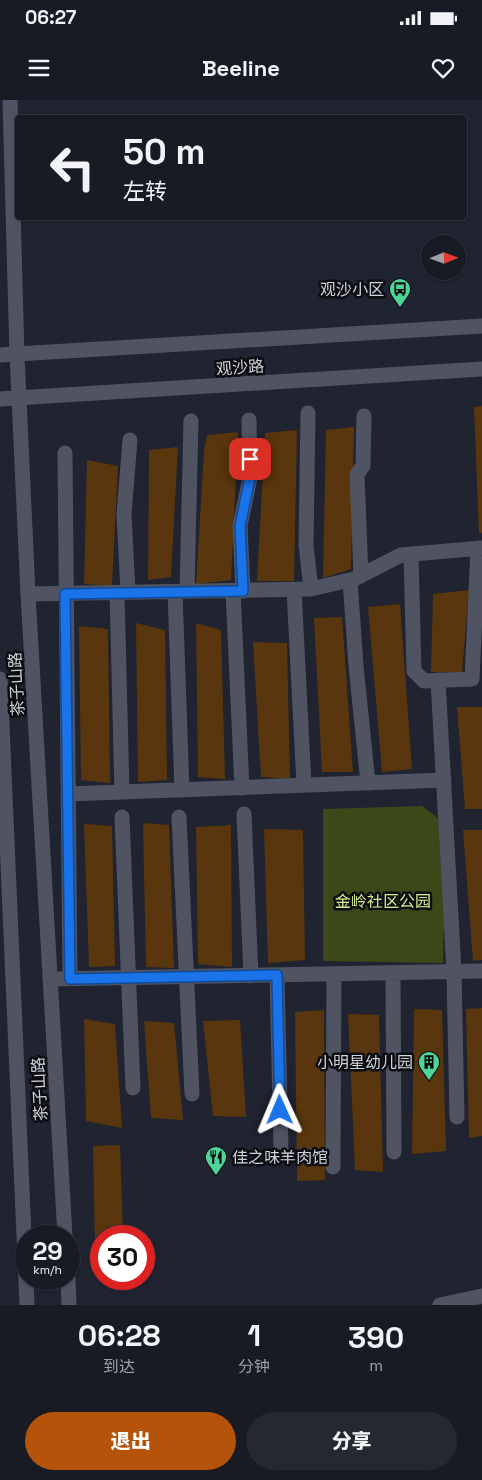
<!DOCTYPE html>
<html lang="zh">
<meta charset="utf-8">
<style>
:root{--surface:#181a24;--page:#252731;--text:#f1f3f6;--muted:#9fa1a6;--line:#363841;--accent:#b45309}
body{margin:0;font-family:"Space Grotesk","Noto Sans SC",sans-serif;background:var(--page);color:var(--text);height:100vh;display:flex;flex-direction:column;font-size:19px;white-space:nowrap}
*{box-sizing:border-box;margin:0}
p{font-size:16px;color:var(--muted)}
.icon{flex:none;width:28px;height:28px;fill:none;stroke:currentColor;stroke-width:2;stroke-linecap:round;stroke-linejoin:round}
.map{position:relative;height:1205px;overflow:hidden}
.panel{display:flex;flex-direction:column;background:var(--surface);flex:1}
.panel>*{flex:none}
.top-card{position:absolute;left:15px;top:15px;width:452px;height:105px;border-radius:5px;box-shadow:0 1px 4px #0004,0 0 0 1px var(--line);background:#181a24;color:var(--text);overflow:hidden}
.needle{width:32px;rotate:89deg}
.fabs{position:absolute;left:421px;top:135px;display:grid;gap:10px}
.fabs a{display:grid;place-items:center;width:45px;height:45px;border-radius:50%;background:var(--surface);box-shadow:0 1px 4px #0004,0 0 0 1px var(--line);font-size:25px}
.speed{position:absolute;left:15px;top:1125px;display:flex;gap:10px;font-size:25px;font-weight:700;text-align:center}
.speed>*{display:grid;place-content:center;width:65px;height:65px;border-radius:50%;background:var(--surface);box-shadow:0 1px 4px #0004,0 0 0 1px var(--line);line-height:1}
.speed small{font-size:12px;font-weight:400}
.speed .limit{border:8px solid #d22;background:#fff;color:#111}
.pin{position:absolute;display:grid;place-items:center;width:42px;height:42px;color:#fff;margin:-21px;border-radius:10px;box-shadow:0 2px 8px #0006}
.me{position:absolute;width:55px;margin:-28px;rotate:359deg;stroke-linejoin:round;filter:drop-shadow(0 0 4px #0008)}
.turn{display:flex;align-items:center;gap:18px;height:105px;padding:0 25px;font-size:22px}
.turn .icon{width:65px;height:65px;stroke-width:2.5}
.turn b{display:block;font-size:35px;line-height:42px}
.eta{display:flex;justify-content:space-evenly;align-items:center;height:85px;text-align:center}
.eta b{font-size:30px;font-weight:800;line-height:35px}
.primary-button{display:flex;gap:10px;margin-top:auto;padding:10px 25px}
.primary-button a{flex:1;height:58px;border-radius:30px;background:var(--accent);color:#fff;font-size:20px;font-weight:800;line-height:58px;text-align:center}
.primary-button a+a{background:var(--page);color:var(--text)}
.status{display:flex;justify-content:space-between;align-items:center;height:35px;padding:0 25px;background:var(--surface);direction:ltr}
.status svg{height:14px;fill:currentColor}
header{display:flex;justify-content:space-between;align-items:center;height:65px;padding:0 25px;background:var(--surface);font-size:22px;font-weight:800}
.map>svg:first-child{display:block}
.green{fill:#3c4818}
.building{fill:#59360d}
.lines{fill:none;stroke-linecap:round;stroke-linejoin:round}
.street{stroke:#505362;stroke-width:15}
.secondary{stroke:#505362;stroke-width:15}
.route-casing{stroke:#114b97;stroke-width:12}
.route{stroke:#1a73e8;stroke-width:9}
.labels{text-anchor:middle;stroke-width:5;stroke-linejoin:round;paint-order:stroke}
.poi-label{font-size:16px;fill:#d1d3db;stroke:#0c0d12;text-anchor:end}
.street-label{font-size:16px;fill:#d1d3db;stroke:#0c0d12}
.park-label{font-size:16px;fill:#d3ec8f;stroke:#0c0d12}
</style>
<div class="status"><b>06:27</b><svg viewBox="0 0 49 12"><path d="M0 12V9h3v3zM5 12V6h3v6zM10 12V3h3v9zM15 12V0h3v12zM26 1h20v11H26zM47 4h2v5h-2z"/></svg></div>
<header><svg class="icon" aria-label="menu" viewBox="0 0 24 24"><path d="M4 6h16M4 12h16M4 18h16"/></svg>Beeline<svg class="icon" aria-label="heart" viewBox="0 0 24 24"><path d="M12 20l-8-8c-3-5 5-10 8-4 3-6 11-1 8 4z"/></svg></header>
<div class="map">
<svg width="482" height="1205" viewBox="0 0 482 1205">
<rect width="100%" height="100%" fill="#202330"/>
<!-- green -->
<path class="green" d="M422,706L438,718L444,821L443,863L323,861V709Z"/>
<!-- building -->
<path class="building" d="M482,306V433H479L474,307Z
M354,327L351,469L323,478L326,330Z
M297,330L294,481H257L265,333Z
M238,332L231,480L196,484L204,351L207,335Z
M178,347L171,477L148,480L149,350Z
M87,360L118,366L112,486L84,484Z
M469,490L462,573L431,572L433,494Z
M400,504L412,669L382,672L368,507Z
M342,517L353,672H322L314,518Z
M136,523L165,530L167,680L138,682Z
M196,523L221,530L225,679L198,677Z
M79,526L108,529L110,683L81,680Z
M253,542L287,543L290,679L261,677Z
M457,607H482V709H465Z
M143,723L169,725L174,868L146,867Z
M84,724L112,726L115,866L89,867Z
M231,725L232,867L198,864L196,727Z
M264,729L303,730L305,860L268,863Z
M463,730H482V860L473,861Z
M482,908V1036L469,1038L466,909Z
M414,909L442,910L446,1051L412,1054Z
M324,910L325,1080L297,1081L295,912Z
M348,914L379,915L383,1072L355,1070Z
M84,919L115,924L122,1028L86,1021Z
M240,920L246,1017L213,1016L203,921Z
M144,921L174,923L183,1020L151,1018Z
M120,1045L123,1136H101V1145L95,1146L93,1046Z"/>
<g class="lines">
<!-- street -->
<path class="street" d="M308,313L306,445L311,489
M65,353L70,879
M411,455L414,571L424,581L472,579L478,448
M361,476L357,374L363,366L364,316
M350,480L356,566L368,683
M294,490L304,685
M187,491L191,321
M233,491L242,688
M243,491L240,426L250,378L249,320
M128,492L124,414L130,340
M175,492L182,690
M117,493L122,692
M28,494L311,489L354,479L401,455L482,448
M438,580L454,872L457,1017
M68,694L444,680
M244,714L251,876
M122,717L133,988
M179,717L192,994
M393,873L394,1052
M277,875L281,1049
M50,879L482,871
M333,1067L334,874"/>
<!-- secondary -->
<path class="secondary" d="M10,0L17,255L28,494L65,1136
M0,255L482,226
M0,299L482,269
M0,579L27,1205
M68,1179L69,1205
M440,1205L482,1196"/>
</g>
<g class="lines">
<!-- route casing -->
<g class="route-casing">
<path id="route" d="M250,359V378L240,426L243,491L65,494L70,879L277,875L280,1010"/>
</g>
<!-- route -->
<use href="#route" class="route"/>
</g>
<!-- icons -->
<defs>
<g id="bus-pin" transform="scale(1.125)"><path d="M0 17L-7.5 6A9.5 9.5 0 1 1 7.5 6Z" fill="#4ed399" stroke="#0c0d12"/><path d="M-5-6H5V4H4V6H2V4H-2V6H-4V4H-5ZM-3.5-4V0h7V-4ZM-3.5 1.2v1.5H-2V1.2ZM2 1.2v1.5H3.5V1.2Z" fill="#111"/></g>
<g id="building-pin" transform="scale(1.125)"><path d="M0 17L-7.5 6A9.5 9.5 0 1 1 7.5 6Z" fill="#4ed399" stroke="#0c0d12"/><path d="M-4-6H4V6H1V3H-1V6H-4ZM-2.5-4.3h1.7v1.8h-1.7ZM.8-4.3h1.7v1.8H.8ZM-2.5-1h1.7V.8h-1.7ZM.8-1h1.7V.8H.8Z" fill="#111"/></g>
<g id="restaurant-pin" transform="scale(1.125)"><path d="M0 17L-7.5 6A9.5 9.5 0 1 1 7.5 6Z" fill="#4ed399" stroke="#0c0d12"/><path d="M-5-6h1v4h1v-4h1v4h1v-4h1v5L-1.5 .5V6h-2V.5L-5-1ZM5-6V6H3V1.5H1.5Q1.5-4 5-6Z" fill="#111"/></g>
</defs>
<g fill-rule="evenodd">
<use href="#bus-pin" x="400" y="189"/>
<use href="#building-pin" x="429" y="962"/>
<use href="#restaurant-pin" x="216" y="1057"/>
</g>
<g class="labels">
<!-- poi labels -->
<g class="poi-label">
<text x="384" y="195">观沙小区</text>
<text x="413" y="968">小明星幼儿园</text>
<text x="232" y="1063" text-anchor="start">佳之味羊肉馆</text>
</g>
<!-- street labels -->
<g class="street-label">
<text transform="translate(240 267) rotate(-4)" y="6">观沙路</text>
<text transform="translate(16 584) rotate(-93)" y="6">茶子山路</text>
<text transform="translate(39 989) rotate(-93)" y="6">茶子山路</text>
</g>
<!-- park labels -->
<g class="park-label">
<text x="383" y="807">金岭社区公园</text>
</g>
</g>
</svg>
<div class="fabs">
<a><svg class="needle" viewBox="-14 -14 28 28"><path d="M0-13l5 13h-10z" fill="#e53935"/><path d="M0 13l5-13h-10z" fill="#9fa1a6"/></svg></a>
</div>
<div class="speed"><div>29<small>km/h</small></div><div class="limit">30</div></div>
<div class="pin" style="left:250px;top:359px;background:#d93025"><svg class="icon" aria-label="arrive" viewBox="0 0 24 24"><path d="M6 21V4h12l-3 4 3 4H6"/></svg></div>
<svg class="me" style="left:280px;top:1010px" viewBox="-20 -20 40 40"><path d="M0-17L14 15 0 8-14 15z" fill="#1a73e8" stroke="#fff" stroke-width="4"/></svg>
<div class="top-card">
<div class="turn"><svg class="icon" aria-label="left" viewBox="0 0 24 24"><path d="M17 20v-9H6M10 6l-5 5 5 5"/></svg><div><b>50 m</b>左转</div></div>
</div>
</div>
<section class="panel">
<div class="eta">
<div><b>06:28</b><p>到达</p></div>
<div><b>1</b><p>分钟</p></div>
<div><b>390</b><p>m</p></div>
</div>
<div class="primary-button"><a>退出</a><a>分享</a></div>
</section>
